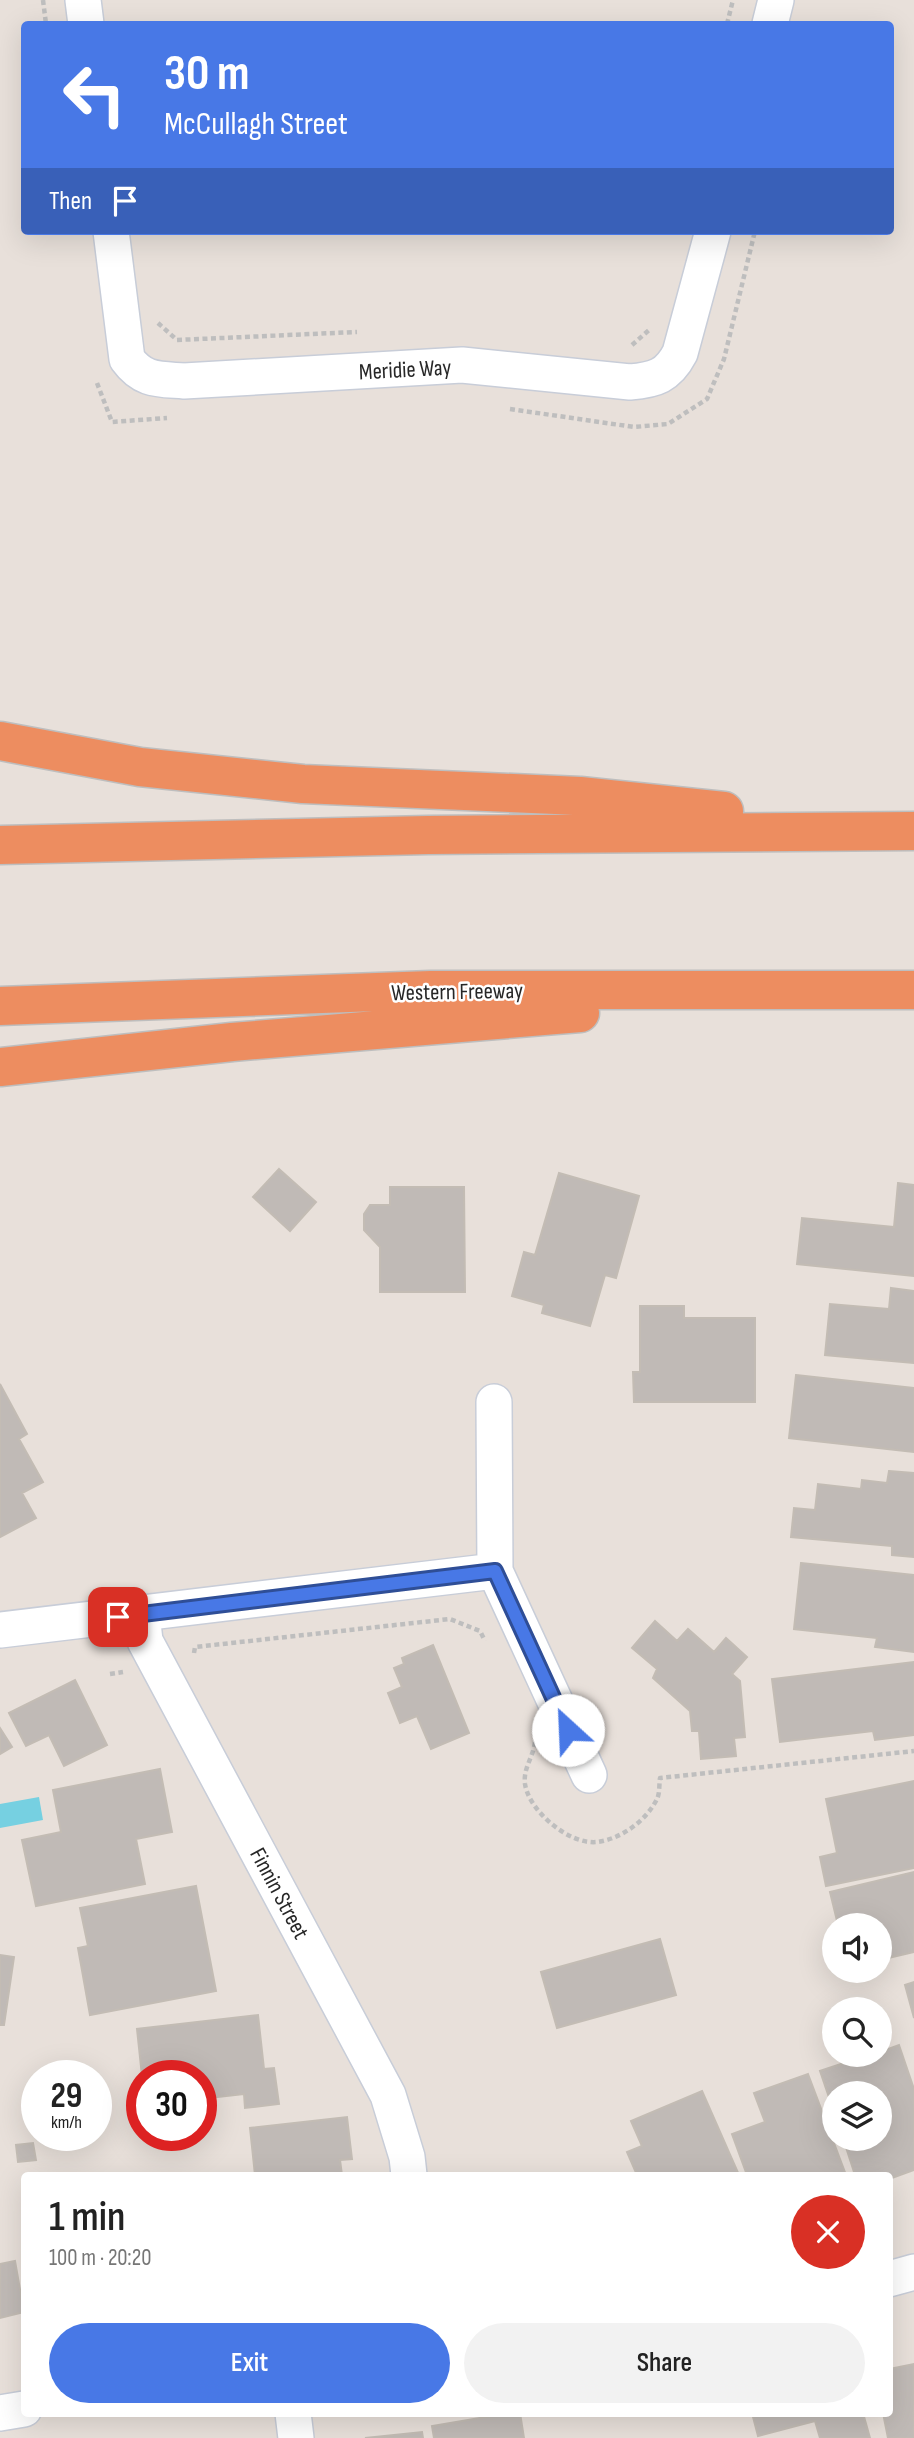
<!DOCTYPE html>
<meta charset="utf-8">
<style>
:root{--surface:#fff;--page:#f2f2f2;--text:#222;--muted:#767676;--accent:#4878e6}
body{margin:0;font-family:"Sofia Sans Condensed",sans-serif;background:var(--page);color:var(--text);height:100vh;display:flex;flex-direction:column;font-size:26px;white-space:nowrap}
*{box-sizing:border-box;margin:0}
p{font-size:23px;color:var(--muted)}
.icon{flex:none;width:38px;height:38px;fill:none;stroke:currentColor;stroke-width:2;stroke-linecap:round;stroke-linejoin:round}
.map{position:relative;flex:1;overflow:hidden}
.drawer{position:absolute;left:21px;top:2172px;width:872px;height:245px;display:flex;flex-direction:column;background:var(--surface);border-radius:7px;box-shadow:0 7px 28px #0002}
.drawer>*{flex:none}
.hud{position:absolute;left:21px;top:21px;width:873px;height:214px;border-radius:7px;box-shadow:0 7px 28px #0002;background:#4878e6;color:#fff;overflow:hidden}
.buttons{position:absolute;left:822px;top:1913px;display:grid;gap:14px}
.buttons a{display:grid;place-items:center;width:70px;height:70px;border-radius:50%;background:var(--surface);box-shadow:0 7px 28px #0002;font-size:35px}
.speed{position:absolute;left:21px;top:2060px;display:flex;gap:14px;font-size:35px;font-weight:700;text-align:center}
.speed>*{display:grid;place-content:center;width:91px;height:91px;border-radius:50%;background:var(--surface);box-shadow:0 7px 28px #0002;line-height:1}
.speed small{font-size:18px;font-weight:400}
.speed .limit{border:10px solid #d22;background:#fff;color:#111}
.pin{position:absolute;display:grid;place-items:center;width:60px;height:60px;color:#fff;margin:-30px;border-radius:14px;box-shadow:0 4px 10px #0006}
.me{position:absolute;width:77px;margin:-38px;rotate:335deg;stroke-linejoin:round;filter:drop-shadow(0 0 5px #0008)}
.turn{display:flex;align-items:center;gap:24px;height:147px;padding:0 28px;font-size:32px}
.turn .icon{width:91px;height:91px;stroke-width:2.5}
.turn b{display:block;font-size:49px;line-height:60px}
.then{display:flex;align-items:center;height:66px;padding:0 28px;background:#0003;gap:14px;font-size:26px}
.round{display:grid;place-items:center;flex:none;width:74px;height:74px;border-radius:37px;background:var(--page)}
.head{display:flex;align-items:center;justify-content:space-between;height:119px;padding:0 28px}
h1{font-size:42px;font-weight:600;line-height:52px}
.cta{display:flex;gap:14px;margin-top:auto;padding:14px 28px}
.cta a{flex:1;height:80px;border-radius:42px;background:var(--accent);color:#fff;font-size:28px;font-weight:600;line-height:80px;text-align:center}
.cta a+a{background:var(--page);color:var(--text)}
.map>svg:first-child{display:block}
.water{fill:#76d0e1}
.building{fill:#c0bab6;stroke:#c3bcb4;stroke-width:2}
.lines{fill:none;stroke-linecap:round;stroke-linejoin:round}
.street-casing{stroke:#c8cdd8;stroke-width:38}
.highway-casing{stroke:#bebebe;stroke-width:41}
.path{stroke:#bebebe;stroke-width:4.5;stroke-dasharray:5 3.5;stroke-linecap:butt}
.street{stroke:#fff;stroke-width:35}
.highway{stroke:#ed8d60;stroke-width:38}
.route-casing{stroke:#2f4e96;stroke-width:18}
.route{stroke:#4878e6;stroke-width:12}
.labels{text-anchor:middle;stroke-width:5;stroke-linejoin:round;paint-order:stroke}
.street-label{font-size:23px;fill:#272727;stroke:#fff}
</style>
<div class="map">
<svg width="914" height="2438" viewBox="0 0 914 2438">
<rect width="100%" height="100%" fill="#e8e0da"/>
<!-- water -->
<path class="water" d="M39,1797L43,1820L0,1828V1804Z"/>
<!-- building -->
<path class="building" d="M279,1169L316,1202L290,1231L253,1197Z
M559,1173L639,1196L616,1278L605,1275L590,1326L542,1313L544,1305L512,1296L524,1252L535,1255Z
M898,1183L914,1185V1276L797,1264L802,1218L894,1227Z
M390,1187H464L465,1292H380V1247L364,1230V1214L370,1205H390Z
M891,1288L914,1291V1363L825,1355L830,1304L889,1309Z
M640,1306H684V1318H755V1402H634L633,1372H640Z
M796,1375L914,1388V1452L789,1438Z
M0,1384L27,1434L19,1439L43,1482L22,1493L36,1518L0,1537Z
M889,1471L914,1473V1557L892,1555V1546L791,1537L794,1508L815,1510L818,1484L861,1489L862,1480L887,1483Z
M801,1563L914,1575V1652L875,1647L877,1638L794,1629Z
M655,1621L677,1641L688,1629L714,1652L726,1638L747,1657L732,1674L740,1681L745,1737L734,1738L736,1756L701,1759L699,1731H692L690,1711L653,1678L657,1669L632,1648Z
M433,1645L469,1733L431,1749L417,1716L400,1723L388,1693L402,1687L394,1668L404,1664L402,1658Z
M914,1662V1735L875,1740L873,1731L780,1742L772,1679Z
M75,1680L107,1745L64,1766L49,1735L26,1746L9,1713Z
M0,1728L12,1747L0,1754Z
M160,1769L172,1832L136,1839L145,1884L36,1906L22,1840L61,1832L53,1790Z
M914,1781V1868L826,1886L820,1857L837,1853L826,1799Z
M914,1872V1952L880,1960V1925H838L830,1892Z
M196,1886L216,1991L90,2015L78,1948L88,1946L80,1908Z
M660,1939L676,1995L557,2028L541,1972Z
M0,1955L14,1957L4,2025H0Z
M914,1982V2018L905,1985Z
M258,2015L264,2069L274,2068L279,2104L245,2108L244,2094L201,2099V2076H142L137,2029Z
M899,2045L914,2089V2170L889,2179V2175H855L843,2138H880V2093H835V2115L820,2071L871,2054H880V2052Z
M808,2074L846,2175H747L732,2134L765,2122L754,2093Z
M702,2091L739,2175H637L627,2152L642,2146L631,2121Z
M347,2117L352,2159L340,2160L342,2175H255L250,2128Z
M33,2143L36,2160L18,2162L16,2145Z
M15,2261L24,2312L0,2318V2264Z
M914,2364V2438H888L883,2413H889V2369Z
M509,2413H520L524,2438H434L432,2426Z
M752,2413H863L870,2438H820L815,2421L758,2436Z
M422,2432L423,2438H365Z"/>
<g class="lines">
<!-- street casing -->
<g class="street-casing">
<path id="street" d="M83,0L86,24
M770,24L776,0
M111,231L127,359C143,381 158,379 184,381L462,365L630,382C655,380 668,376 680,353L713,231
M494,1402L495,1571L589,1775
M142,1614L145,1641L388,2095L407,2157L409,2175
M0,1630L495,1571
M889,2279L914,2272
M0,2413L24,2409
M293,2413L296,2438"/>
</g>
<!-- highway casing -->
<g class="highway-casing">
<path id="highway" d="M0,741L140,767L303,784L580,796L724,811
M0,845L428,835L914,831
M0,1006L431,990H914
M0,1067L232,1042L580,1013"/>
</g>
<!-- path -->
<path class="path" d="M43,0L46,24
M727,24L733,0
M158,323L177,340L357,332
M632,345L649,330
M97,383L112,422L167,418
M510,409L634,427L668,424L707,399L724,359L755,231
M194,1653L195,1647L450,1619L480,1631L485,1641
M110,1674L123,1672
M535,1742C533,1758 523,1768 525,1784C529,1811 569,1845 597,1842C621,1839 646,1821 657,1799C660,1793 659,1784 660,1778L914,1751"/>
<!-- street -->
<use href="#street" class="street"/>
<!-- highway -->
<use href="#highway" class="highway"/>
</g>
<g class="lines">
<!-- route casing -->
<g class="route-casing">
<path id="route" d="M118,1617L495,1571L568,1730"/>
</g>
<!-- route -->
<use href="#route" class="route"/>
</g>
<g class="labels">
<!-- street labels -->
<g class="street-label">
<text transform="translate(405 369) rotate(-3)" y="8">Meridie Way</text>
<text transform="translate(457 991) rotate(-1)" y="8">Western Freeway</text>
<text transform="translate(280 1893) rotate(62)" y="8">Finnin Street</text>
</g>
</g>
</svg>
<div class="buttons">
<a><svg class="icon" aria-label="sound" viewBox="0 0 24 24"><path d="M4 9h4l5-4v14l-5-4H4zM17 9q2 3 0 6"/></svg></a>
<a><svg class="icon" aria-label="search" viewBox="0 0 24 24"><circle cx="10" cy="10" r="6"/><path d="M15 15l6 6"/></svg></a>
<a><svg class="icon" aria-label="layers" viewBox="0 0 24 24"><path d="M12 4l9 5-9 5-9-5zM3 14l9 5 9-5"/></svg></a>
</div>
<div class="speed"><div>29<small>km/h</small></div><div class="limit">30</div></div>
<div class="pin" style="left:118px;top:1617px;background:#d93025"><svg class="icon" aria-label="arrive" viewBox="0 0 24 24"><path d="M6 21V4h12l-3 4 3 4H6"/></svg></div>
<svg class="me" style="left:568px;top:1730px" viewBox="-20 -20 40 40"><circle r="19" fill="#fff"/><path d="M0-13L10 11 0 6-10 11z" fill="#4878e6"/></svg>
<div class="hud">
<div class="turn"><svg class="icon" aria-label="left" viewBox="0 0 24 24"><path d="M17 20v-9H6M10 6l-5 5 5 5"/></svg><div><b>30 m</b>McCullagh Street</div></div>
<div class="then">Then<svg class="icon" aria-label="arrive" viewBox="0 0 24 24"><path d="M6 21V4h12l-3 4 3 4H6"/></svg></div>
</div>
<section class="drawer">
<div class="head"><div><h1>1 min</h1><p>100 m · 20:20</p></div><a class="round" style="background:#d93025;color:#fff"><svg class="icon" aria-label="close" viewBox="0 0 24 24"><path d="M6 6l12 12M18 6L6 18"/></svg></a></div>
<div class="cta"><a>Exit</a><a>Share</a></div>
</section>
</div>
